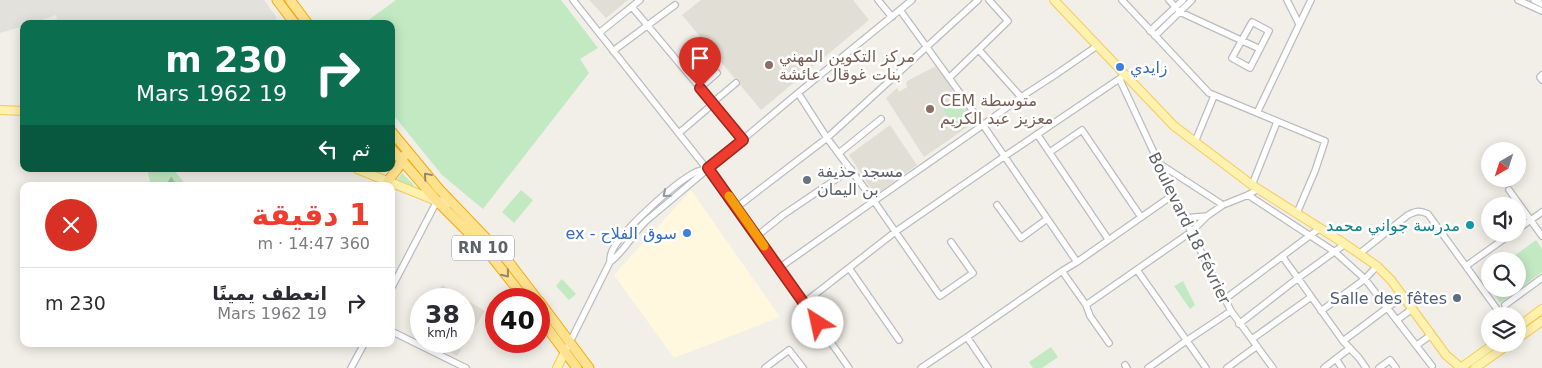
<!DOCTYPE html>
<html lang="ar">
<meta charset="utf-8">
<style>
:root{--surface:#fff;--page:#f2f2f3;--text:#2b2b33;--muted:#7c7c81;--line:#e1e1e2;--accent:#f03c2e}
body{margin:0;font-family:"DejaVu Sans",Vazirmatn,sans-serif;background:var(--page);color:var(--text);direction:rtl;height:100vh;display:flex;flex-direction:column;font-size:19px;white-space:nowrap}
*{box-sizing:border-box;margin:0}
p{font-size:16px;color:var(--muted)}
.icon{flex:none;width:28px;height:28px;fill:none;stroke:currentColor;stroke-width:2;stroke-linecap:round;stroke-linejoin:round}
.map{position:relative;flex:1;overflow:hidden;direction:ltr}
.details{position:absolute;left:20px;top:182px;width:375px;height:165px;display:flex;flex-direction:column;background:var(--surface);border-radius:10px;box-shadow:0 2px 12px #0003;direction:rtl}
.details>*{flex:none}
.guide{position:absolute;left:20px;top:20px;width:375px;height:152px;border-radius:10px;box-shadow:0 2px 12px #0003;direction:rtl;background:#0b6e4f;color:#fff;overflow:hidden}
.needle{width:32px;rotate:219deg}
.buttons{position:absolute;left:1481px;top:142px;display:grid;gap:10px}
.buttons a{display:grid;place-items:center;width:45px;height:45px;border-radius:50%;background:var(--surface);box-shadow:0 2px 12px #0003;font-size:25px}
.speed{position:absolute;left:410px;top:288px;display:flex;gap:10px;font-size:25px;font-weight:700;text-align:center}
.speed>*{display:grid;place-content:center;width:65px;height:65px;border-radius:50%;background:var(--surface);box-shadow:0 2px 12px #0003;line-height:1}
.speed small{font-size:12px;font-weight:400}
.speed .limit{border:8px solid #d22;background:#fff;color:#111}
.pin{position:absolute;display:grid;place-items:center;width:42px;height:42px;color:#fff;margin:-51px -21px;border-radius:50% 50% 50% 0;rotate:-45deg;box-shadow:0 0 5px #0007}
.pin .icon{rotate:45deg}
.me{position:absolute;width:55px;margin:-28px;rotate:325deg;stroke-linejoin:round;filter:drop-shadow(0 0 4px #0008)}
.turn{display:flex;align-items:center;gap:18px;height:105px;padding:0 25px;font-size:22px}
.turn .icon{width:65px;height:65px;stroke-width:2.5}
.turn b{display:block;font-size:35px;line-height:42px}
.then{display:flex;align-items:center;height:48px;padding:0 25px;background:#0003;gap:10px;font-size:19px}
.round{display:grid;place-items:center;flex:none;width:52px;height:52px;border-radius:26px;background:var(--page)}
.overview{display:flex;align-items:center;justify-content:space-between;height:85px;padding:0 25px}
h1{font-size:30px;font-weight:600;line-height:38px;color:var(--accent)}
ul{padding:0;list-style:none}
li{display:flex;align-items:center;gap:15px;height:70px;padding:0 25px;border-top:1px solid var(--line)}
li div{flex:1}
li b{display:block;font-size:19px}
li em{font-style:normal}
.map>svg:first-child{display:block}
.commercial{fill:#fff7de}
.industrial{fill:#e2e1db}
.education{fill:#e1ded5}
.green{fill:#c3e9c3}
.forest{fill:url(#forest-firs)}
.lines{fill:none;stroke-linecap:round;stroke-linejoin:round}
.minor-casing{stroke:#b9bdc1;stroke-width:8}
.major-casing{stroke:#f7ca5a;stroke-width:10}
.highway-casing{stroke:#f8a900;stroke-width:11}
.minor{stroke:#fff;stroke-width:5.5}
.major{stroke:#fff1ae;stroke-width:8}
.highway{stroke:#ffe290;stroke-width:9}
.oneway{stroke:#8e8974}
.oneway2{stroke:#969a9d}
.route-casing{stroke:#9c271e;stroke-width:12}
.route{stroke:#f03c2e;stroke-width:9}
.slow{stroke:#f59e0b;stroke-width:9}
.education-dot{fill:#8d6e63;stroke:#fff;stroke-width:2}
.shop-dot{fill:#3f7fe0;stroke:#fff;stroke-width:2}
.worship-dot{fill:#6b7280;stroke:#fff;stroke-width:2}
.culture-dot{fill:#0f9aa8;stroke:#fff;stroke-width:2}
.service-dot{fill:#5c6f8a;stroke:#fff;stroke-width:2}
.labels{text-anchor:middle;stroke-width:5;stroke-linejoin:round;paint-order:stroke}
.shield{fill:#fff;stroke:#8e9295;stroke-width:1}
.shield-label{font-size:15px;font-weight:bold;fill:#5e6368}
.education-label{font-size:16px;fill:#785e54;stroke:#fff;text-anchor:start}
.shop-label{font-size:16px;fill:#366cbe;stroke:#fff;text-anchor:start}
.worship-label{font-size:16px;fill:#5b616d;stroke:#fff;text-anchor:start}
.culture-label{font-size:16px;fill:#0d838f;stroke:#fff;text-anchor:end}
.street-label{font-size:16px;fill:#5e6368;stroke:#fff}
.service-label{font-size:16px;fill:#4e5e75;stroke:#fff;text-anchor:end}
</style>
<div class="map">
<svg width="1542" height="368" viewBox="0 0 1542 368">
<defs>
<pattern id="forest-firs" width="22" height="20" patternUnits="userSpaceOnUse" patternTransform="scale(1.25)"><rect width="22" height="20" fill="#c3e9c3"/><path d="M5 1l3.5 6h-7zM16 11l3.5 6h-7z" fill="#a2c0a2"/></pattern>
</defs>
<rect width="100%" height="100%" fill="#f1efe7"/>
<!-- commercial -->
<path class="commercial" d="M691,190L780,317L674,358L614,275Z"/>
<!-- industrial -->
<path class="industrial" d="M0,0H264L277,18L271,24H58L56,15L31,24H24V26L0,33Z"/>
<!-- education -->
<path class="education" d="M589,0H628L606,18Z
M701,0H853L869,20L761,110L682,15Z
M936,66L976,121L924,157L886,98L897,88L899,92L907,87L906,83L907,81Z
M890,125L917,165L875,195L849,155Z
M442,285L485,311L457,356L430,341H464V299H434Z"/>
<!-- green -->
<path class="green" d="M396,0H561L598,48L580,59L589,73L483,209L442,175L391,112V24H363Z
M956,100L972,122L958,131L943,109Z
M402,173L414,185L411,188L395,182Z
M521,190L533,200L514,223L502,212Z
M1536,240L1542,249V272L1500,303L1491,289H1518V261H1507Z
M562,279L576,294L569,300L556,286Z
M1183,281L1195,305L1190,309L1174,286Z
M1051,347L1058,357L1042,368H1033L1029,362Z"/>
<!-- forest -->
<path class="forest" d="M152,169H173L187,186H149L150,181L148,173Z"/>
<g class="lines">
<!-- minor casing -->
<g class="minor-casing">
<path id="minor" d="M573,0L707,169
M878,0L892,17
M1122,0L1209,93L1325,141L1315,171L1297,213
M1169,0L1180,12L1260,49
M1287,0L1299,24
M1518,0L1542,11
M1534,0L1542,4
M632,7L743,139
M900,10L983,125L1077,262L1173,195
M1252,22L1269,31L1250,68L1232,58Z
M1150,31L1183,0
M599,33L640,0
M1155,36L1192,0
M979,50L1021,97
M613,51L675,5
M1542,75L1540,77L1542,80
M949,78L1008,21L989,0
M693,79L704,69
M1120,80L1191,232L1231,311L1273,368
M700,88L717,73
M798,93L827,138L874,201L983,125L1021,97L1055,75L1097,46
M712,103L736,83
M1257,113L1311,0
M679,133L713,104
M1037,134L1108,239
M1195,142L1214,96
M1050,152L1082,130L1141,217
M839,153L881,119
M1160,164L1223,205
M708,168L849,368
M1252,185L1277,122
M1509,190L1542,236
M1248,195L1335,252L1365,279L1432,366
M997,205L1021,238L1047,219
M737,207L827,138L978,0
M1184,218L1207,216L1223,205L1248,195L1258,189
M1518,229L1542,212
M757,236L783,215L851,169
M1359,254L1408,215C1416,211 1420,210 1428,214L1502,316
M1282,256L1343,341L1359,358L1366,368
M610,262C625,251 633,233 646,221L798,93L912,0
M1077,262L1062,271L1086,305L1191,232L1207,216
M1466,266L1511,234
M779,268L874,201L940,296L973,273L951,242
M849,268L899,340
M1137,270L1206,368
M391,289L437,201
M1225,299L1320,228
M804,303L895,232L1005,156L1125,75
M1086,305L1090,316L1109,343
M1505,305L1542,278
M1321,311L1365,279L1377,266
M1397,320L1412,309
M1239,324L1298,278L1345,244
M391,331L466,368
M1252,339L1311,297
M1343,341L1403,296
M1417,345L1431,335
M565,352L610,262C610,260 610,257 611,254C616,235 675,183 694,173C697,171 702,170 705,169
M1336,359L1342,368
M1125,365L1127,368
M351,368L364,344
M765,368L789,350L803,368
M921,368L967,337
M988,368L967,337L1062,271
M1148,368L1186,341L1231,311
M1227,368L1257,346
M1324,368L1350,348
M1379,368L1390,360L1396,368"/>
</g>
<!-- major casing -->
<g class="major-casing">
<path id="major" d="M1054,0L1174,126L1252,185L1345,244L1377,266L1391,280L1446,355L1460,367
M0,110L24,111
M357,169L437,201L451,203
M1518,327L1542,309
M1518,338L1542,321
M1462,367L1494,344
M557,368L565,352
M1475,368L1509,344"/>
</g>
<!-- highway casing -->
<g class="highway-casing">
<path id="highway" d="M277,0L295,24
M290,0L308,24
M391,131L439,189L508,261L537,299
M391,148L437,201L488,252L525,299
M388,181L398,168L404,156
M539,301L589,368
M539,317L577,368"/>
</g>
<!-- minor -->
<use href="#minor" class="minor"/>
<!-- major -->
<use href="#major" class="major"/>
<!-- highway -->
<use href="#highway" class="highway"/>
</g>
<!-- one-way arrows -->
<defs><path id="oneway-chevron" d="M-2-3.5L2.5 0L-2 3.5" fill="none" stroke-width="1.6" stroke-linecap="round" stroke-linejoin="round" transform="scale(1.25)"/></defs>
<g class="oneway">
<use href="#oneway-chevron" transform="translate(427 176) rotate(-131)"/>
<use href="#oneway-chevron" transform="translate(506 274) rotate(51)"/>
</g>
<use class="oneway2" href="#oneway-chevron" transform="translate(666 194) rotate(140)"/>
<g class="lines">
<!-- route casing -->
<g class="route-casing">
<path id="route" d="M700,88L743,140L708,168L818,323"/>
</g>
<!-- route -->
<use href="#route" class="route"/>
<!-- slow -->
<path class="slow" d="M729,196L764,246"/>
</g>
<!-- markers -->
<g class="education-dot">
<circle cx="769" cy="65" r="5"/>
<circle cx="930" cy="109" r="5"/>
</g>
<g class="shop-dot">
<circle cx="1120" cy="67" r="5"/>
<circle cx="687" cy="233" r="5"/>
</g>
<circle class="worship-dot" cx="807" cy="180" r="5"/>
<circle class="culture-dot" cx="1470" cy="225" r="5"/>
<circle class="service-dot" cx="1457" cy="298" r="5"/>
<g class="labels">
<!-- shield labels -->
<rect class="shield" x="452" y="235.5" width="62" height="25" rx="4"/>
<g class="shield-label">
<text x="483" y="253">RN 10</text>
</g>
<!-- education labels -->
<g class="education-label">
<text x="779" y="62">مركز التكوين المهني<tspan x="779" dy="18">بنات غوقال عائشة</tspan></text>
<text x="940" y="106">CEM متوسطة<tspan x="940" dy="18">معزيز عبد الكريم</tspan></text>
</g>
<!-- shop labels -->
<g class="shop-label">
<text x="1130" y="73">زايدي</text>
<text x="677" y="239" text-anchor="end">ex - سوق الفلاح</text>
</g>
<!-- worship labels -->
<g class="worship-label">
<text x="817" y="177">مسجد حذيفة<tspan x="817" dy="18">بن اليمان</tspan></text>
</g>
<!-- culture labels -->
<g class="culture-label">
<text x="1460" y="231">مدرسة جواني محمد</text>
</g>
<!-- street labels -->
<g class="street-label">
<text transform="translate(1190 228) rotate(64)" y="6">Boulevard 18 Février</text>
</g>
<!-- service labels -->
<g class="service-label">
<text x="1447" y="304">Salle des fêtes</text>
</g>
</g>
</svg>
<div class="buttons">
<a><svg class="needle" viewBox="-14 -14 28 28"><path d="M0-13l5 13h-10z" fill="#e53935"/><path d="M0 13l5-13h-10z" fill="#7c7c81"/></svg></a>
<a><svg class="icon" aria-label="sound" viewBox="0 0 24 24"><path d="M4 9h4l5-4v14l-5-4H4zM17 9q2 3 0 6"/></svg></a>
<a><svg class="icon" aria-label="search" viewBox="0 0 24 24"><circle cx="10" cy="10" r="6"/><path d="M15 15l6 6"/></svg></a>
<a><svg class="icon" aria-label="layers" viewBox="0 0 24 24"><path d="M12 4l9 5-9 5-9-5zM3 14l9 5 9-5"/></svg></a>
</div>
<div class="speed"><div>38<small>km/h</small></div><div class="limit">40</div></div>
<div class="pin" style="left:700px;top:88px;background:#d93025"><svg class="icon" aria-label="arrive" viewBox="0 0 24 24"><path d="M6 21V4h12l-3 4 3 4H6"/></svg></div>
<svg class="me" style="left:818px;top:323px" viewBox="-20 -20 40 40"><circle r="19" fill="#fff"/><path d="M0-13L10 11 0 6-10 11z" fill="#f03c2e"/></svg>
<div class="guide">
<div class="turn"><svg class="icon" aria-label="right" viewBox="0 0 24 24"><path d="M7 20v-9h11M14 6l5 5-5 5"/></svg><div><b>230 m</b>19 Mars 1962</div></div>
<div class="then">ثم<svg class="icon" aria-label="left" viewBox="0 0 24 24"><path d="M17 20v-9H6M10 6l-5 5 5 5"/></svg></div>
</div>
<section class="details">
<div class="overview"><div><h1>1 دقيقة</h1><p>360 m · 14:47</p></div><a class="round" style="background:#d93025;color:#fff"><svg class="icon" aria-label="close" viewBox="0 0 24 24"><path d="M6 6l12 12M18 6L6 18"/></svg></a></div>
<ul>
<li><svg class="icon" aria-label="right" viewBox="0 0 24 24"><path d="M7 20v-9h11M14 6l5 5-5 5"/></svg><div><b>انعطف يمينًا</b><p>19 Mars 1962</p></div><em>230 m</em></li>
</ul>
</section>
</div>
